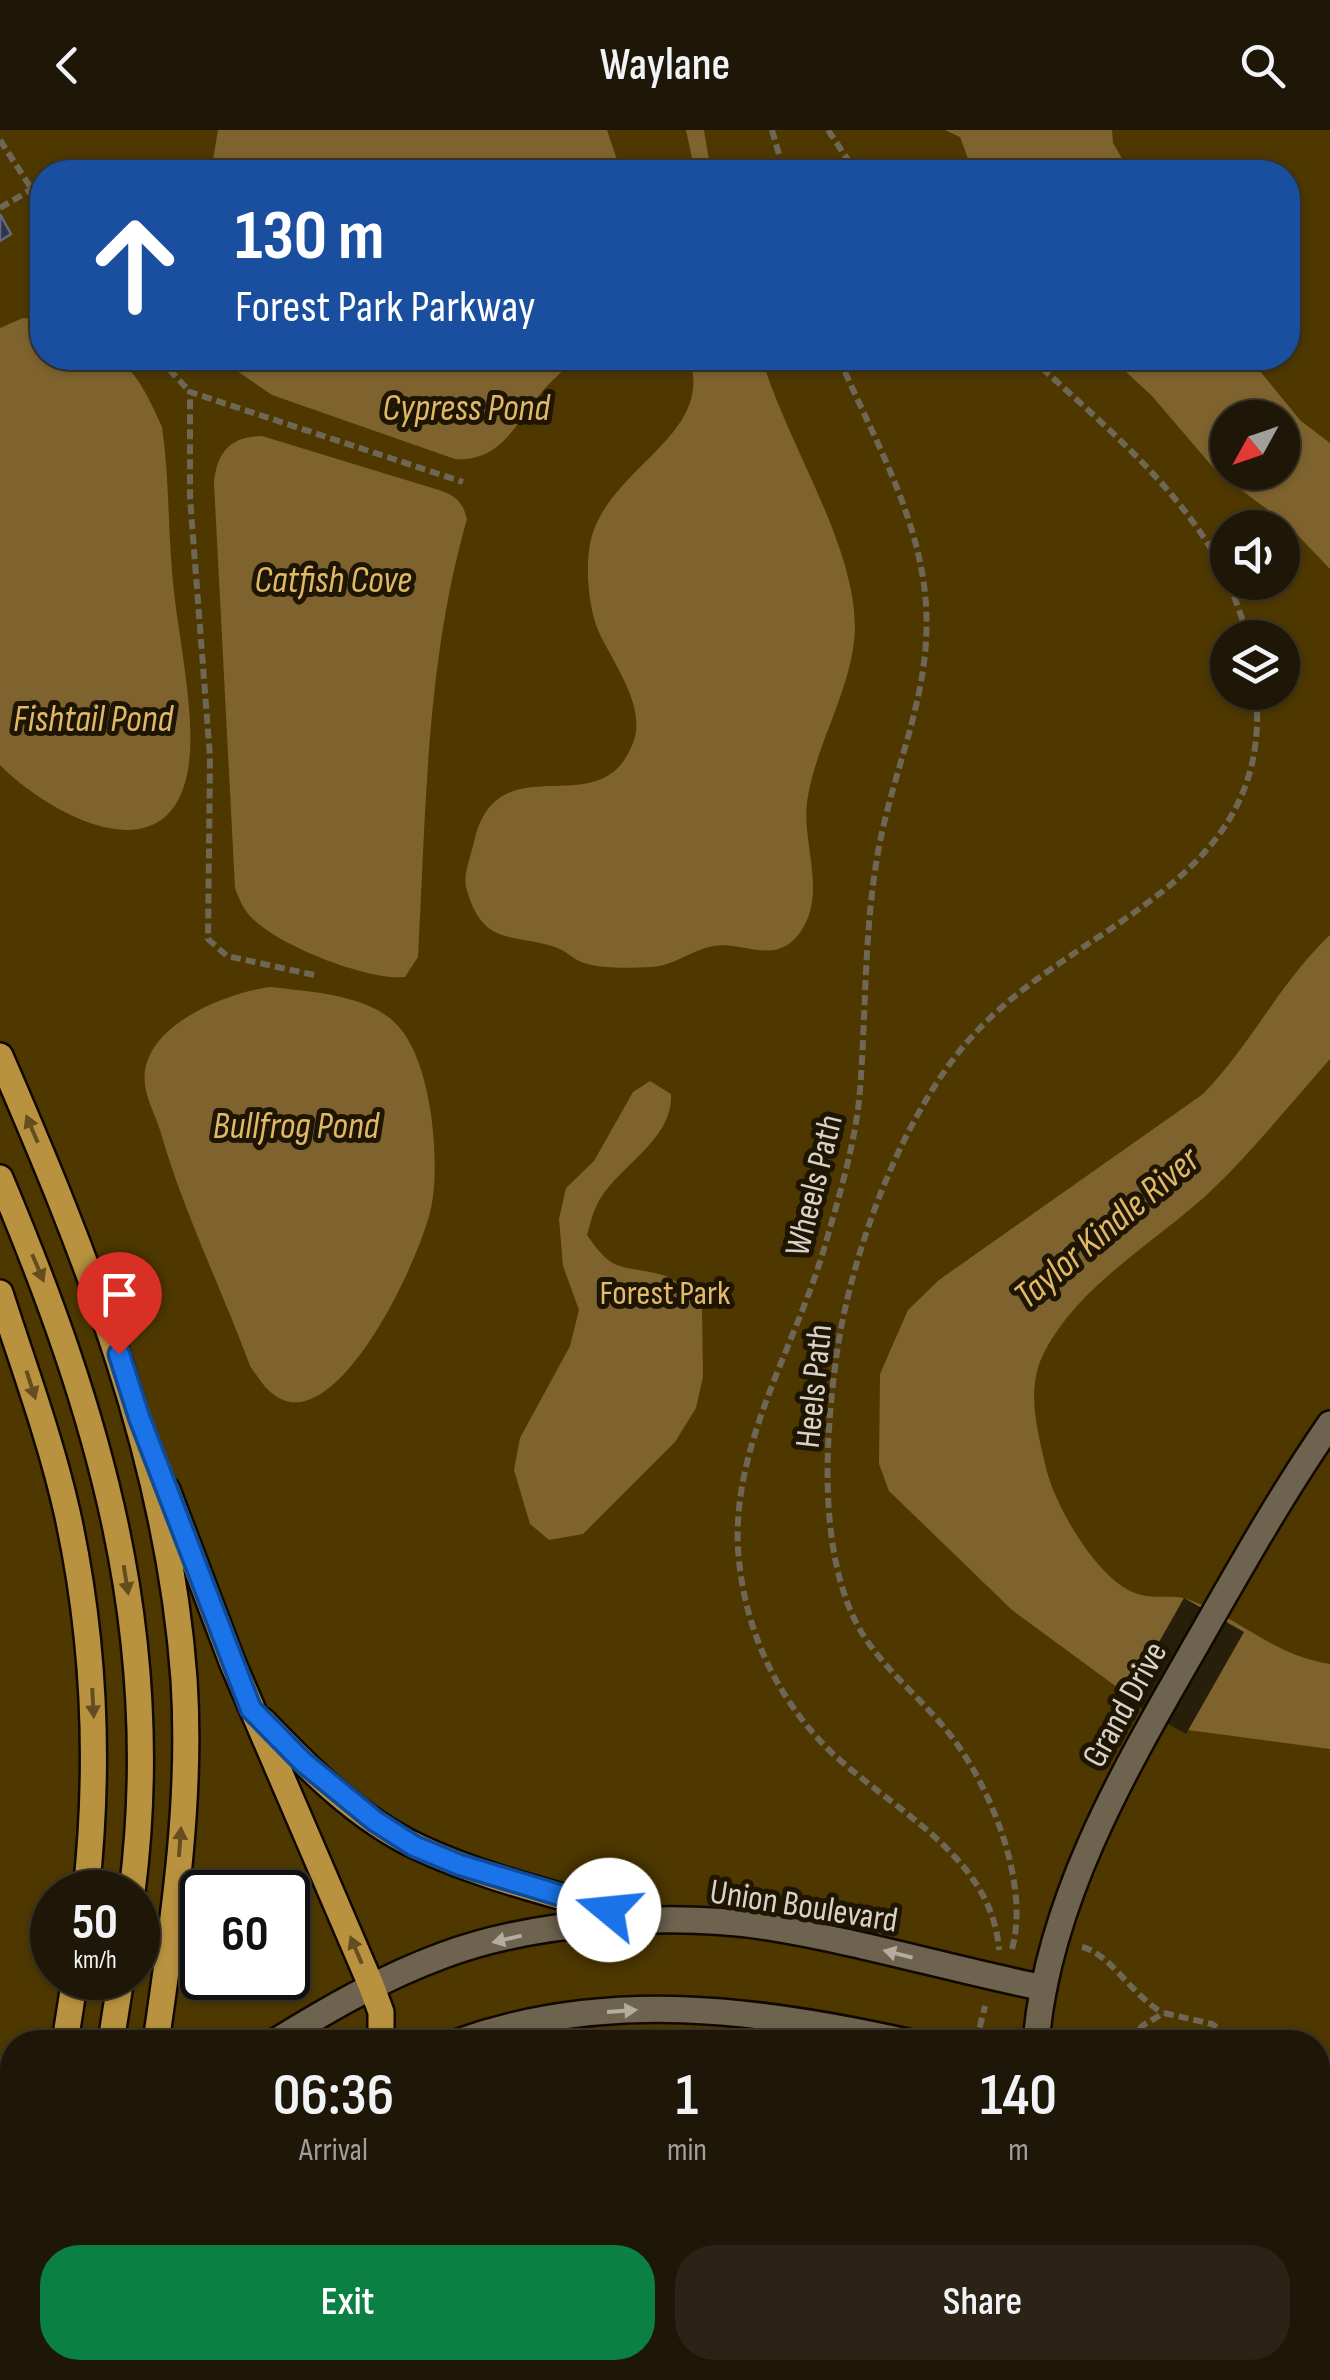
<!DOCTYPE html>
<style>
:root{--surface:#1e1708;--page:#2b2416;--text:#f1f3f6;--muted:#a19f9c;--line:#3c3629;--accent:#0b8043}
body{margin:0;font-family:"Sofia Sans Condensed",sans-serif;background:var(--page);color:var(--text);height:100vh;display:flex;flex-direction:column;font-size:38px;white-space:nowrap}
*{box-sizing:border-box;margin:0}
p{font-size:32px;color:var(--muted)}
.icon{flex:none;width:55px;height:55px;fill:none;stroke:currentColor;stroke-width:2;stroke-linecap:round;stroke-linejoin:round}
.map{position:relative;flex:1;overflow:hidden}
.details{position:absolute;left:0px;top:1900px;width:1330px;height:350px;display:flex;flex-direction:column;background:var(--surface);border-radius:40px 40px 0 0;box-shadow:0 2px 8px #0004,0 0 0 2px var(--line)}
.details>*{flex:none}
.top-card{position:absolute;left:30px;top:30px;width:1270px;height:210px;border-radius:40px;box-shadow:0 2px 8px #0004,0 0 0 2px var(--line);background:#1a4fa0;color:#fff;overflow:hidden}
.needle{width:65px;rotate:230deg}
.buttons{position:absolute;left:1210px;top:270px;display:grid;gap:20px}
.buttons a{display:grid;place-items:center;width:90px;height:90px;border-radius:50%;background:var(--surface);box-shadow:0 2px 8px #0004,0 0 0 2px var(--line);font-size:50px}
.speed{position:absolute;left:30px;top:1740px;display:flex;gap:20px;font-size:50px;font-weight:700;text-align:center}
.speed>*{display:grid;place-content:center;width:130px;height:130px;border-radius:50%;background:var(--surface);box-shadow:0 2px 8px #0004,0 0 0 2px var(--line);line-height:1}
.speed small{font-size:25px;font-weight:400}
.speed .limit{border:5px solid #111;border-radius:15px;background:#fff;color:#111}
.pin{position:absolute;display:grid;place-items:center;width:85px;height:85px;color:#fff;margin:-102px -42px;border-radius:50% 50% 50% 0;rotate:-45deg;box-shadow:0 0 10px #0007}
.pin .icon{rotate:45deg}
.me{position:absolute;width:110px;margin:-55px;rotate:287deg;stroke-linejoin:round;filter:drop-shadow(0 0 8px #0008)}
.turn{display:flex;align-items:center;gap:35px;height:210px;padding:0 40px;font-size:45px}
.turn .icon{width:130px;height:130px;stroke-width:2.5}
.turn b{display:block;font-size:70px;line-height:85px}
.eta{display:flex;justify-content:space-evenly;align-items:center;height:170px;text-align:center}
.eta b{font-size:60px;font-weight:600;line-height:70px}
.cta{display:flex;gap:20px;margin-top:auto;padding:20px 40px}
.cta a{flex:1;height:115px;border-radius:40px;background:var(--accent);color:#fff;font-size:40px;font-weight:600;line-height:115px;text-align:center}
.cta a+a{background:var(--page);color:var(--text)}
header{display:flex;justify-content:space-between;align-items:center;height:130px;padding:0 40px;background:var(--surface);font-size:45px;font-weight:600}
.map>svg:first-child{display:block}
.green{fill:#4e3800;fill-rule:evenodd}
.water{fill:#7e632e;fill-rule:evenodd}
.pier{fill:#281f0b}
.building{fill:#2e3649;stroke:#60697e;stroke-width:2.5}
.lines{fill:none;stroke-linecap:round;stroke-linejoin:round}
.primary-tunnel{stroke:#433a27;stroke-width:25;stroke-dasharray:25 12;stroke-linecap:butt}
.street-casing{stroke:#110800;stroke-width:30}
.primary-casing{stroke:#110800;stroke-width:30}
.path{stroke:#6e6756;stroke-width:6;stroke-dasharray:10 5;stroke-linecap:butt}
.street{stroke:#6e634e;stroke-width:25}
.primary{stroke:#b8923f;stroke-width:25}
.oneway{fill:#644d1e}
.oneway2{fill:#b4ac9d}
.route-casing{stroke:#114b97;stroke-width:25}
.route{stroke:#1a73e8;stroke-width:18}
.labels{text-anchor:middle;stroke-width:10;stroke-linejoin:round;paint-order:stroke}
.street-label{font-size:35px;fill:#d9d3c7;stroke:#1f1503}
.park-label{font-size:35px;fill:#e3bb6b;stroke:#1f1503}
.water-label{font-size:38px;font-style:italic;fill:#e0b868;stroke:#1f1503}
</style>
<header><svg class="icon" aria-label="back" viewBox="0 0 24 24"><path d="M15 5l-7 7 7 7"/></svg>Waylane<svg class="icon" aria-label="search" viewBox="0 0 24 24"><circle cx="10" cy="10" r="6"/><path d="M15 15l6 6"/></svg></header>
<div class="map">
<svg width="1330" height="2250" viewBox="0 0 1330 2250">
<rect width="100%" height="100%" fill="#281f0b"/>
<!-- green -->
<path class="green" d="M0,0H1330V2250H53L44,2238H1318V1912H12V2188L0,2169ZM42,42H1288V228H42ZM1228,288H1282V342H1228ZM1228,398H1282V452H1228ZM1228,508H1282V562H1228ZM52,1762H138V1848H52ZM202,1762H288V1848H202Z"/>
<!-- water -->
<path class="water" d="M218,0H607L621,42H211Z
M686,0H704L711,42H695Z
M945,0H1112L1113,13L1130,42H973L960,7Z
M23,188L42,190V228H116C139,244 150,271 162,297C169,345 168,393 172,441C176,500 199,590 187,645C164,749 46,682 0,635V198Z
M218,228H577C564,240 549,252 538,267C514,297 499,332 455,329L272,265Z
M689,228H762C785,312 864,426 854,512C847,568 815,617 807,672C802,712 825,759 804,796C780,840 744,810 714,816C693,819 674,836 651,837C632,838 602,839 584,833C574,830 565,820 555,817C511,803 482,817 466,757C463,744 472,722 475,708C500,610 604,700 634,610C646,575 611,530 598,500C588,475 585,435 591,409C610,336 716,305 689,228Z
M1111,228H1244L1254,234L1301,291L1330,313V439L1287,394L1217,342L1152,266ZM1228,288H1282V342H1228Z
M262,306L442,361C457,367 463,373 467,389C426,532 426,680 418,827L405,847C368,851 276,815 250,786C243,778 239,769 235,758L214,353C217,322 230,307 262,306Z
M1330,805V929C1292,972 1255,1018 1214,1058C1159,1111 1076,1155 1042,1227C1026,1263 1038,1302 1046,1338C1055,1376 1097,1449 1135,1463C1152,1470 1171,1464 1187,1469C1239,1487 1272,1525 1330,1534V1619L1188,1600L1129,1566L1012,1480L889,1361L879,1334L880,1244L908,1180L939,1150L1203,964C1251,915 1280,852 1330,805Z
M270,857C310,862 371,864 399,897C431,933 440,1026 432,1073C425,1119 343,1299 281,1269C266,1262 259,1248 250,1236C221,1157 183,1081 160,1000C154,981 142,962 145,941C152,892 227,863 270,857Z
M650,951L671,964C673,1012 616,1036 597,1075C592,1084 590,1095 587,1105C614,1144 618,1134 659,1144C677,1148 690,1164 702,1178L703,1247L696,1278L675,1312L583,1404L549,1410L530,1394L514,1340L520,1308L570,1216L579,1180L563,1136L559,1089L566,1058L594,1031L633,962Z"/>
<!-- pier -->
<path class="pier" d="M1184,1468L1244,1502L1186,1604L1126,1570Z"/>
<!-- building -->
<path class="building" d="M0,84L11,104L0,111Z
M371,2238H481L459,2250H378Z"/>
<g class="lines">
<!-- primary-tunnel -->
<path class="primary-tunnel" d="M42,2250L45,2238
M90,2250L92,2238"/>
<!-- street casing -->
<g class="street-casing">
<path id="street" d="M275,1912C330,1878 384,1847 444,1825C535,1791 672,1782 768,1797C861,1812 951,1839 1044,1858
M458,1912C606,1859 759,1879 907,1912
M1036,1912C1048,1769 1126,1637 1196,1515C1239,1440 1281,1365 1330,1294
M0,2129L12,2120
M1107,2238L1111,2250"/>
</g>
<!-- primary casing -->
<g class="primary-casing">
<path id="primary" d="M0,926C87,1127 168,1328 184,1549C192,1671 173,1793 156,1912
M0,1048C99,1283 165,1504 132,1762
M0,1163C23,1235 50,1307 67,1382C95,1509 100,1634 86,1762
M167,1360L233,1534L371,1855L381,1882V1912
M263,1591C308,1638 358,1689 418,1717C490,1751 570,1767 645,1791
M65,1912L75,1848
M111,1912L121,1848"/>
</g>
<!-- path -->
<path class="path" d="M772,0L784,42
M828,0L856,42
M0,10L42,75
M0,78L32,59
M159,228L190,262
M839,228C870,301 913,374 924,455C938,558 891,636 876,734C864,810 866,884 860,960C856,1011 840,1063 826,1112C798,1212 732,1312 738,1419C743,1493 772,1560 823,1614C883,1676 992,1722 999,1820
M1031,228C1102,294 1185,360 1228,450
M1229,452L1249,508
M314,845L227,826L208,809L210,627L190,368V262L463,352
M1082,1817C1111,1824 1130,1864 1163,1883
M1012,1819C1031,1751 987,1646 942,1595C909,1556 868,1526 849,1477C819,1401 826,1301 837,1222C852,1119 905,976 978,900C1080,791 1274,753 1256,562
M976,1912L985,1876
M1131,1912L1142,1896L1164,1883L1212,1894L1238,1912
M1318,1952L1330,1950
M1318,2055L1330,2075
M1007,2238V2250
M952,2250L960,2238"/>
<!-- street -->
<use href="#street" class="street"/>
<!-- primary -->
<use href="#primary" class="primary"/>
</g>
<!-- one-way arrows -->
<defs><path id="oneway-solid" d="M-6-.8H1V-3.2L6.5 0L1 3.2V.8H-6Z" transform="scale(2.5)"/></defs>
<g class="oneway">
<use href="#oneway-solid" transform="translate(32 999) rotate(-113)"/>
<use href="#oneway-solid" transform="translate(38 1138) rotate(67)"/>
<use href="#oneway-solid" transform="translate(31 1255) rotate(72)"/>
<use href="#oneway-solid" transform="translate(126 1450) rotate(81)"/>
<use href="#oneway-solid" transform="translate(93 1573) rotate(87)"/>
<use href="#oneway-solid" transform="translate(180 1712) rotate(-86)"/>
<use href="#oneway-solid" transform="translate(356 1820) rotate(-113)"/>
</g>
<g class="oneway2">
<use href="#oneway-solid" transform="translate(507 1809) rotate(167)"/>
<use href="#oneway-solid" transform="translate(898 1824) rotate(-166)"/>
<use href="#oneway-solid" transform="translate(622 1881) rotate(-4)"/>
</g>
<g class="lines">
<!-- route casing -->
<g class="route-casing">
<path id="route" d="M119,1224L139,1287L251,1579L303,1632L375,1691L414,1716L460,1735L609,1780"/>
</g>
<!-- route -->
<use href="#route" class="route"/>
</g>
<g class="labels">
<!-- street labels -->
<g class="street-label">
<text transform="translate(813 1055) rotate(-76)" y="12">Wheels Path</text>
<text transform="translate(813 1256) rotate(-84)" y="12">Heels Path</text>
<text transform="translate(1124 1574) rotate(-61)" y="12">Grand Drive</text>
<text transform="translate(804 1775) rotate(9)" y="12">Union Boulevard</text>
</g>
<!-- park labels -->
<g class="park-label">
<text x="665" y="1174">Forest Park</text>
</g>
<!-- water labels -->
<g class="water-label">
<text x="466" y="290">Cypress Pond</text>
<text x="333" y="462">Catfish Cove</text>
<text x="93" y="601">Fishtail Pond</text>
<text x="296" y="1008">Bullfrog Pond</text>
<text transform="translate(1106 1097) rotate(-40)" y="13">Taylor Kindle River</text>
</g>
</g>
</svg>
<div class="buttons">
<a><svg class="needle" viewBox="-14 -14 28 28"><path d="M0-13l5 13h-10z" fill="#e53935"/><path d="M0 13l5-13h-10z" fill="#a19f9c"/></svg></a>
<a><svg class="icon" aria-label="sound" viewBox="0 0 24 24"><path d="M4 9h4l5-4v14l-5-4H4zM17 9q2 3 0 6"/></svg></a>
<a><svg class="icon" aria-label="layers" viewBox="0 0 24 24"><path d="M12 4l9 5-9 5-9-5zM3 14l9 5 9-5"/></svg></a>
</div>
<div class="speed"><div>50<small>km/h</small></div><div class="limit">60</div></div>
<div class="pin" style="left:119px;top:1224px;background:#d93025"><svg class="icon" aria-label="arrive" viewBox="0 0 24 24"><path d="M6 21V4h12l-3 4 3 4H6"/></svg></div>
<svg class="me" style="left:609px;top:1780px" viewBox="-20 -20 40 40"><circle r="19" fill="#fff"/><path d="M0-13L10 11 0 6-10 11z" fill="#1a73e8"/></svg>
<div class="top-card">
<div class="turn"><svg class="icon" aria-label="ahead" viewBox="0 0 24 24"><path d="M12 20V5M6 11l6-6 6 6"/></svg><div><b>130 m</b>Forest Park Parkway</div></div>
</div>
<section class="details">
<div class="eta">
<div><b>06:36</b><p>Arrival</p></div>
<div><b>1</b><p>min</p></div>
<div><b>140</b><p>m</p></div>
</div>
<div class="cta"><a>Exit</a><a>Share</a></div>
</section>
</div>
